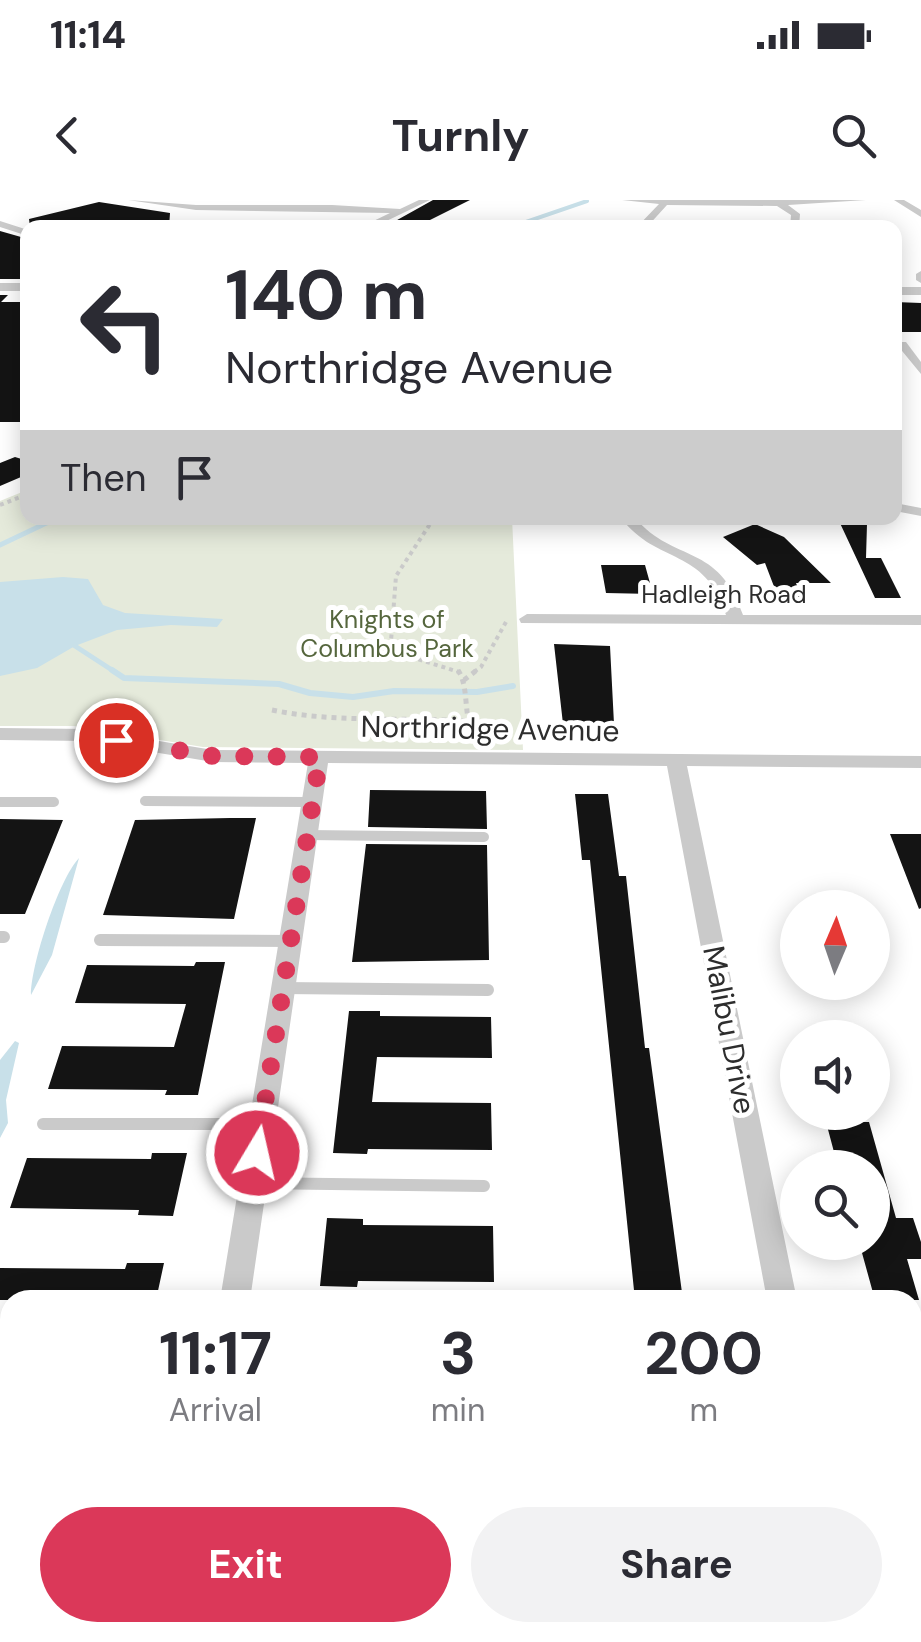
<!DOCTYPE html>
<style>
:root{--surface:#fff;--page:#f2f2f3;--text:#2b2b33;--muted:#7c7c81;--accent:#db3859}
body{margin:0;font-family:"DM Sans",sans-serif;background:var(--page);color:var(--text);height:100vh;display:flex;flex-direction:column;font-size:38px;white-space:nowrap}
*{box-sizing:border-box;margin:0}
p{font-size:32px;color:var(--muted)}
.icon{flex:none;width:55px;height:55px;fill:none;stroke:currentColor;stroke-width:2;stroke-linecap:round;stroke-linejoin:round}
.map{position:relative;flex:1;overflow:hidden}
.details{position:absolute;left:0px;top:1090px;width:922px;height:352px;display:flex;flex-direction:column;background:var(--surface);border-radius:30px 30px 0 0;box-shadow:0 5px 25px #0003}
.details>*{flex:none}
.top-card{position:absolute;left:20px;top:20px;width:882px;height:305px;border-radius:20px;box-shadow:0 5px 25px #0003;background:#fff;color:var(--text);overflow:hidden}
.needle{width:65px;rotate:2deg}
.fabs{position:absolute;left:780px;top:690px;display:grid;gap:20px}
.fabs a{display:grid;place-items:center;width:110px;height:110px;border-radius:50%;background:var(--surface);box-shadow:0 5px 25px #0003;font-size:50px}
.pin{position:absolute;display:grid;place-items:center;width:85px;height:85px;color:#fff;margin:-42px;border:5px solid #fff;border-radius:50%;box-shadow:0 2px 10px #0007}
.me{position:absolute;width:110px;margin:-55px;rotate:9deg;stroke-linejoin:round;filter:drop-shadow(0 0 8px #0008)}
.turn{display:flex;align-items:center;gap:35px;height:210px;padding:0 40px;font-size:45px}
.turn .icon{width:130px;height:130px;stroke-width:2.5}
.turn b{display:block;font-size:70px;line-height:85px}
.then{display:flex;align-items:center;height:95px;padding:0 40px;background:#0003;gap:20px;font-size:38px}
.eta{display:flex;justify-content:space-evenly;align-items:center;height:170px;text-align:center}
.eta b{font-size:60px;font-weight:700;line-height:70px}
.button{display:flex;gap:20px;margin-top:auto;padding:20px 40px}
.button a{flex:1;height:115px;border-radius:60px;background:var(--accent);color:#fff;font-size:40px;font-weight:700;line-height:115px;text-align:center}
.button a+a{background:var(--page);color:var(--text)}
.status{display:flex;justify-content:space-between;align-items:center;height:70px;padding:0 50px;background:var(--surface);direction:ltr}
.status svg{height:28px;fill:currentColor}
header{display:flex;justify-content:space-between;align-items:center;height:130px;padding:0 40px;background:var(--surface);font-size:45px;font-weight:700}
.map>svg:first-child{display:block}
.green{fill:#e5eadb}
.water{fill:#c8e0e9}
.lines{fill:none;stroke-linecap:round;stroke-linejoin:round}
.stream-far2{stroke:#c8e0e9;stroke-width:4}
.stream-far1{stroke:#c8e0e9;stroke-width:5}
.stream{stroke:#c8e0e9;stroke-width:6}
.building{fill:#141414}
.path-far1{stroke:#cacaca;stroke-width:4;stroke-dasharray:4 4;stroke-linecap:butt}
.path{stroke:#cacaca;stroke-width:5;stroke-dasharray:5 5;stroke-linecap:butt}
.service-far2{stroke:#cacaca;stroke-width:10}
.service-far1{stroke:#cacaca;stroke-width:12}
.service{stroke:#cacaca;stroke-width:16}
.minor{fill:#cacaca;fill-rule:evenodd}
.tertiary{fill:#cacaca;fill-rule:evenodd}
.route{stroke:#db3859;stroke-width:18;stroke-dasharray:0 32.4}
.labels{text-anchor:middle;stroke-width:10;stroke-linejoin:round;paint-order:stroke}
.far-street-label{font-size:25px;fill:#2d2d2d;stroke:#fff}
.far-park-label{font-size:25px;fill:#55663d;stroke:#fff}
.street-label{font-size:30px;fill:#2d2d2d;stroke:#fff}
</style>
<div class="status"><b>11:14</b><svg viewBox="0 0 49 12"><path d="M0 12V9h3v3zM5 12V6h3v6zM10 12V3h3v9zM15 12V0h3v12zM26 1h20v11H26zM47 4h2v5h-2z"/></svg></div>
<header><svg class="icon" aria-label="back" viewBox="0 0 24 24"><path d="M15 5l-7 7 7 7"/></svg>Turnly<svg class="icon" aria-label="search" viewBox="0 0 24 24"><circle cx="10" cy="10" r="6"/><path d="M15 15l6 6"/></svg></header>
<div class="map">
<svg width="921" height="1442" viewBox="0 0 921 1442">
<rect width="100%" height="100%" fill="#fff"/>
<!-- green -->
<path class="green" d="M27,290L28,318H512L523,550L203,547L74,526H0V301Z"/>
<!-- water -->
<path class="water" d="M63,377L88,379L103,405L125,413L223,419L217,427L171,425L117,430L75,446L37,468L0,476V382Z
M79,658L52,755L31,795C31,764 59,679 79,658Z
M15,841L19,843L6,900L8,923L0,938V860Z"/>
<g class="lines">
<!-- stream-far2 -->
<path class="stream-far2" d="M508,28L587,1"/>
<!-- stream-far1 -->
<path class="stream-far1" d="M0,345L57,318
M75,446L115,472"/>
<!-- stream -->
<path class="stream" d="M112,470L124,478L279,484L310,493L353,497L394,491L477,492L513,486"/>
</g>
<!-- building -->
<path class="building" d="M433,0H470L416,27L390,24Z
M99,2L170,13L169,28L30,27L29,19Z
M0,31L28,39V71L21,79H0Z
M0,95H8L1,102H28V222H0Z
M895,102L921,103V132H895Z
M15,257L28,261V274L0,286V263Z
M839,321L867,324L866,358H881L901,398H875Z
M755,324L784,337L831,383H796L802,398L778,397L765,363L757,365L723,337Z
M601,365H645L653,394L606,393Z
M554,444L610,446L614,524H563Z
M370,590L486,591L487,629L368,627Z
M575,594H608L619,676H626L645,848H649L683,1100H635L590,660H582Z
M230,618H256L234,719L103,715L135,620Z
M0,619L63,620L25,714H0Z
M890,634H921V708L919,709Z
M366,644L487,645L489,760L352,762Z
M196,762H225L198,895H165L167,890L48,889L62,846L174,847L186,804L75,803L87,765L194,766Z
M349,811H380V816L491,817L492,858L377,857L372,902L491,903L492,950L368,949L367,954L333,953Z
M826,922H869L896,1018H913L921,1042V1059H907L919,1100H875L859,1042H872V967H838Z
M152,953H187L173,1016L138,1015L139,1010L10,1008L27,958L151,959Z
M327,1018L363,1019V1025L493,1026L494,1082L358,1081L357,1087L320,1086Z
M127,1063H164L156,1100H0V1068L125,1069Z"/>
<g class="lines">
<!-- path-far1 -->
<path class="path-far1" d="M0,305L28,294
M434,318L396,376L391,441L411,457L459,472
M474,472L481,467L506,422"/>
<!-- path -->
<path class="path" d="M458,470C470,489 462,514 475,541
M464,480L477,470
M272,510C335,523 401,517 465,521"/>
<!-- service-far2 -->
<path class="service-far2" d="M145,601L312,602
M0,602H54
M307,635L484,637"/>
<!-- service-far1 -->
<path class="service-far1" d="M0,737H4
M100,740L290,741
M282,788L488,790
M43,924H262
M252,983L484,986"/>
<!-- service -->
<path class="service" d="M0,1172H10"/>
<!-- minor -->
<path class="minor" d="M128,0L196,5H332L400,9L419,0H430L372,28H359L390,13L196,10Z
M622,0H866L788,5L800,14L799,28H790L791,15L777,6L667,5L646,28H636L659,4Z
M894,0H904L921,10V17Z
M0,21L28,30V36L0,27Z
M921,71V83L916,80V74Z
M898,142H906L921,162V174L898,146Z
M895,303L921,308V316L895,311Z
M621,318H635C675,364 718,342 743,415H921V425L521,423L519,419L527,414L726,415C704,346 658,366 621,318Z
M0,528L87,529L213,550L921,556V568L687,566L797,1100H767L667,566L328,563L250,1100H220L308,563L213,562L87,541L0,540Z
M166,1432H202L200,1442H164Z
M829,1432H865L867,1442H831Z"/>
<!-- tertiary -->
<path class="tertiary" d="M0,83H28V91H0Z
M895,87H921V95H895Z"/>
</g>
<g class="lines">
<!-- route -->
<path class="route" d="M116,540L213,556L320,557L257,953"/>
</g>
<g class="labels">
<!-- far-street labels -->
<g class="far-street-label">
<text x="724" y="403">Hadleigh Road</text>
</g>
<!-- far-park labels -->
<g class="far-park-label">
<text x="387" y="428">Knights of<tspan x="387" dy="29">Columbus Park</tspan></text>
</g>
<!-- street labels -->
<g class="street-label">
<text transform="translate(490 529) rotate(1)" y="10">Northridge Avenue</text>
<text transform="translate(729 830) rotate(79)" y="10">Malibu Drive</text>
</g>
</g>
</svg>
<div class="fabs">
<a><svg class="needle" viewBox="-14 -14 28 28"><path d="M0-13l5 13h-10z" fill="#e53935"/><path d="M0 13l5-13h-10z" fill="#7c7c81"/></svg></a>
<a><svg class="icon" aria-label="sound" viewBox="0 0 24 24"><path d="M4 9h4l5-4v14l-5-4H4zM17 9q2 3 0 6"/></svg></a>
<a><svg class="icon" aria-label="search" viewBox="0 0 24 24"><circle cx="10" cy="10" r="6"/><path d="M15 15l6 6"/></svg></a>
</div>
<div class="pin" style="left:116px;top:540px;background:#d93025"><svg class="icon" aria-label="arrive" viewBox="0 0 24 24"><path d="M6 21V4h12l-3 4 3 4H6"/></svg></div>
<svg class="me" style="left:257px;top:953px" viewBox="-20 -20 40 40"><circle r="17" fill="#db3859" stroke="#fff" stroke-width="3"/><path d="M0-11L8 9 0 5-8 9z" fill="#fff"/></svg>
<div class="top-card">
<div class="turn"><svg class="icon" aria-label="left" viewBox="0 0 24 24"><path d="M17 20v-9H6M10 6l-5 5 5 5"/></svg><div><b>140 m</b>Northridge Avenue</div></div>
<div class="then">Then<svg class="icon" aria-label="arrive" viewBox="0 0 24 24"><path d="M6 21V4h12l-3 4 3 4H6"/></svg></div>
</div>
<section class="details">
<div class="eta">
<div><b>11:17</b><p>Arrival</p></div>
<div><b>3</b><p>min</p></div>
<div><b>200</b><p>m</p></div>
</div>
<div class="button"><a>Exit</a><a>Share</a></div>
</section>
</div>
